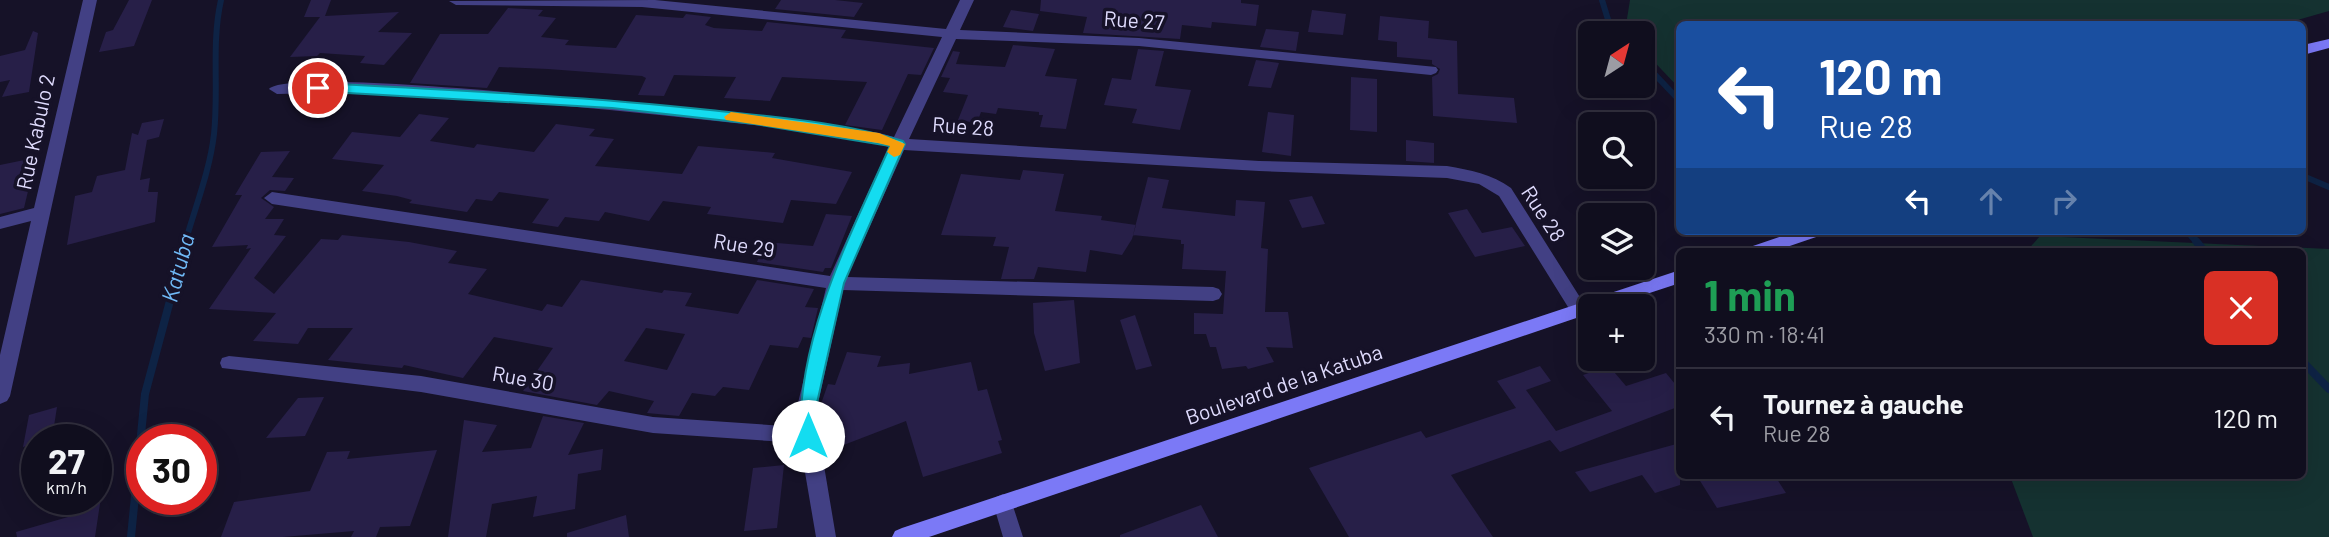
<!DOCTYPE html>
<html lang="fr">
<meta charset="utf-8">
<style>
:root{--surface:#100e1e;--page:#191727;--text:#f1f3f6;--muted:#9c9ca4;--line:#302e3c}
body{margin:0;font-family:Barlow,sans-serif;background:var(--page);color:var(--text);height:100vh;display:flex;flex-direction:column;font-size:26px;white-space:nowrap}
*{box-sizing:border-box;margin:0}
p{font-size:23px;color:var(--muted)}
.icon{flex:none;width:38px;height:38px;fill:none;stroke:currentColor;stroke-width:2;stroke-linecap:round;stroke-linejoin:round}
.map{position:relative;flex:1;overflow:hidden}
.details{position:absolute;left:1676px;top:248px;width:630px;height:231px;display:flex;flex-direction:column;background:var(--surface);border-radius:10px;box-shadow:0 7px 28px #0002,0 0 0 2px var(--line)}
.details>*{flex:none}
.banner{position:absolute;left:1676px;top:21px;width:630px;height:214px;border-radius:10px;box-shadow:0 7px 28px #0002,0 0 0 2px var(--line);background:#1a4fa0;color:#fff;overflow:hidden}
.needle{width:46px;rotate:36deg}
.fabs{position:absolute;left:1578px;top:21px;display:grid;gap:14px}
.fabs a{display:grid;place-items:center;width:77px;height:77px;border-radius:10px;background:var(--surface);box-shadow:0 7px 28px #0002,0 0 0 2px var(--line);font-size:35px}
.speed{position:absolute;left:21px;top:424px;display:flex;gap:14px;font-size:35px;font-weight:700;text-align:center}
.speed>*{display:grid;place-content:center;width:91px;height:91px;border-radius:50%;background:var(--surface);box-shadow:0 7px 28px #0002,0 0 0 2px var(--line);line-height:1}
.speed small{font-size:18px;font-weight:400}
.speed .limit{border:10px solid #d22;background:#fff;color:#111}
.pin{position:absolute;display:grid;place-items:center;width:60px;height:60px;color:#fff;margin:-30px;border:4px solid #fff;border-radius:50%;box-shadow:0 2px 7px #0007}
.me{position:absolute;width:77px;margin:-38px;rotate:0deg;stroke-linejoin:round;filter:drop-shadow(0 0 5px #0008)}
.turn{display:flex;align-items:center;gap:24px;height:147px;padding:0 28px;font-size:32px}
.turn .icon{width:91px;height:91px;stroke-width:2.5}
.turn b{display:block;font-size:49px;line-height:60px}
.lanes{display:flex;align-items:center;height:66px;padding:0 28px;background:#0003;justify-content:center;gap:35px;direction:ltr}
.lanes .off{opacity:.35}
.round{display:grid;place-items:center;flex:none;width:74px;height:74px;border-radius:10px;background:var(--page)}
.summary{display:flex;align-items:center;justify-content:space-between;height:119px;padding:0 28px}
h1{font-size:42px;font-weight:700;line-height:52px;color:#1e9e55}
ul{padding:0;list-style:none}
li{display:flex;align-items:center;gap:21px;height:98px;padding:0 28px;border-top:2px solid var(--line)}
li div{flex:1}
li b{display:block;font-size:26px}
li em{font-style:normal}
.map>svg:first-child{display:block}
.green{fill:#153231}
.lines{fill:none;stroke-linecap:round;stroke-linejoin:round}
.stream-far1{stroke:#0e2345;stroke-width:6}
.stream{stroke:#0e2345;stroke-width:8}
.building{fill:#271f48;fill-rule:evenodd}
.street{fill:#424084;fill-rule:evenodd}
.secondary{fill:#7b79f6;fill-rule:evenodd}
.route{fill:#14dcf0;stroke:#0d8f9c;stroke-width:2}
.slow{fill:#f59e0b}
.labels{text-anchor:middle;stroke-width:7;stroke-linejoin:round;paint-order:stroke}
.street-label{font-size:21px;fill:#dfdbfd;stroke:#161228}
.water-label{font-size:23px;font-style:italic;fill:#70b9f6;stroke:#161228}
</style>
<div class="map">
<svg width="2329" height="537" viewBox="0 0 2329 537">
<rect width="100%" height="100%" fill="#161228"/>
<!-- green -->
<path class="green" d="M1630,0H2329V11L2283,24H1680V89L1643,50V33L1625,31Z
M2040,236L2329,249V537H2033L2010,476H2303V252H2026Z"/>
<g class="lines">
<!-- stream-far1 -->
<path class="stream-far1" d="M1602,0L1610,26L1616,33
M1643,62L1680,101
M2303,176L2329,187
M2187,231L2197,243
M185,243C195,208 210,170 214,134C219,89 211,44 221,0"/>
<!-- stream -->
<path class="stream" d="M2196,241L2205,252
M2303,362L2329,389
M131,537L145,394L186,241"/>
</g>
<!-- building -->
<path class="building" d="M129,0H152L134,46L99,52L106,32L113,30Z
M311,0H331L325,16L399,12L378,32L412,33L384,65L360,63L365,56L320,53L317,56L290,57L320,17H304Z
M781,0H835L863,3L854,17L775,9Z
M1041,0H1241V3L1259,5L1256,26L1212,22L1211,28L1182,25L1180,39L1083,33L1087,17L1040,11Z
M508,8L543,10L538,16L556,18L541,37L569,40L565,45L616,48L636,15L683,18L686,14L711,17L705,25L714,28L762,31L767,22L846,30L841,38L934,48L921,75L908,74L882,130L845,125L867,82L782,77L770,101L724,98L736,77L674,75L664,96L638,95L646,78L642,76L548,69L499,67L487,88L410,83L440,34H488Z
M1011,10L1039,14L1033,31L1003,27Z
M1312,10L1346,14L1343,35L1308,32Z
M1380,16L1429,21L1428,38L1457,41L1458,94L1514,98L1517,123L1433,116L1432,77L1438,74L1440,69L1432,64V60L1397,57V42L1378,40Z
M1266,29L1299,32L1296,51L1260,47Z
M33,31L38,33L29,92L2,97L10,80L0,82V56L25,50Z
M1013,45L1055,49L1045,76L1077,79L1066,129L1040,127L1043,115H1039V112L998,108L996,114L981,112L977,123L958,120L968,95L943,92L950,78L941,77L953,51L960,52L956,64L1005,67Z
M1138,49L1164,51L1155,86L1191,90L1180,130L1132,123L1137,109L1104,105L1112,78L1131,80Z
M1256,60L1279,63L1271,88L1248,86Z
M1351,77L1377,79V132L1350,130Z
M1268,112L1294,115L1291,156L1262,152Z
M419,114L449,118L430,141L474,148L477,144L534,152L556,124L595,129L589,136L614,139L595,166L682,174L698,146L775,153L772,158L852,172L836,204L791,200L783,223L707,214L711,207L663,201L649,221L605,212L599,221L565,217L558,227L532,223L549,199L499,192L492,201L476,199L467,212L409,203L412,200L397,196L362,191L384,165L332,159L352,132L400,137Z
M164,119L159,137L147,140L140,180L150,178L148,192H158L155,222L67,245L75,196L92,192L97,176L125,170L132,133L138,135L142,123Z
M1406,140L1434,143V163L1406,161Z
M290,151L272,177L294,178L285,191L270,190L261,198L274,207L265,219H284L274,235L286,236L254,278L274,294L321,239L338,240L342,235L409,242L457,251L448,263L487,269L468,294L542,311L547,304L562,307L581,280L662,293L664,290L692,293L685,306L738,314L757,280L814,289L805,307L818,308L811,338L803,337L798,348L770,345L749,390L723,387L715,396L692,393L679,416L647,413L654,401L609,391L597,405L523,391L553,348L494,337L463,378L404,365L402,368L328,360L353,328H308L298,344L253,341L276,313L209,309L251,248L246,249L248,245L212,247L242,195H235L261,152ZM646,328L685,334L667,370L624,361Z
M34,158L25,188L29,187L24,208L0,214V165Z
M1023,170L1064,174L1055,211L1102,216L1101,220L1136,225L1132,239L1122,255L1090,250L1086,272L1038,267L1034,279H1001L1009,247L993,246L996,237L941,235L961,174L1020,180Z
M1148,177L1169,180L1162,208L1235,216L1236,200L1265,202L1261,248L1268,249L1265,312H1288L1293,348L1266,347L1274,362L1248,369L1246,366L1222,369L1216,347H1210L1206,334H1194V313L1223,314L1226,271L1182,269L1184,244H1181V240L1133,235Z
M1312,196L1325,224L1302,228L1289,200Z
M1467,209L1482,233L1512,227L1525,246L1475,257L1448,213Z
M826,214L852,216L831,268H825L823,272L757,262L765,242L813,246Z
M1074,300L1080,363L1045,371L1034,333L1033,303Z
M1135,315L1152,366L1136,370L1120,320Z
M847,352L881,356L877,367L910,363L909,374L971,362L978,391L987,389L1002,440L998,441L1002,453L923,477L906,421L841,446L822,401L828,384L835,385Z
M1540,366L1551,381L1526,390L1556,431L1612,411L1583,375L1609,366L1626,386L1666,373L1680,390V406L1560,452L1550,440L1451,475L1493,537H1349L1309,468L1421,431L1426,438L1516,408L1497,381Z
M324,397L305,436L266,438L298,398Z
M57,407L52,439H37V443L23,447L29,415Z
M543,416L584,423L568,455L603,449L601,470L578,474L575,509L533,517L537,496L492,504L486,537H448L464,420L497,425L482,452L531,448Z
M1680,443V485L1655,493L1642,475L1590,492L1575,472Z
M437,450L410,526L380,527L376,537H351L354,531L283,537H221L234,502L310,491L327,452L350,451L347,459Z
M784,465L777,528L744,531L753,468Z
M1697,476H1775L1786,493L1717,508Z
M101,497L95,537H17L16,532L68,517L70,506Z
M1201,505L1218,537H1120V535Z
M626,515L629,537H567V533Z"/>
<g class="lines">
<!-- street -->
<path class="street" d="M83,0H97L10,396L7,401L0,404V355L31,221L0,229V217L34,208Z
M655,0L946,29L960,0H974L960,30L1139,38L1436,67L1438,70L1436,73L1431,75L1139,46L956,39L909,139L1259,161L1447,166C1470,170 1492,174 1511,188L1588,310L1585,315H1573L1499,196L1479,184L1447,178L1259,171L904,150L847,277L1213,287L1219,289L1222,294L1219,299L1213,301L843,290L818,403L819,436L836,537H816L800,443L653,433L421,392L222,368L220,363L222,358L229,356L421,376L653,417L799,427L798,403L826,288L272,204L264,198L272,192L830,276L889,147C841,131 768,127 716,121C571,105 423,91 277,94L269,89C295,61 811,123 879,133L894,137L942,37L642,7L456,5L449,1Z
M1003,494L1010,497L1023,537H1003L993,503L996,497Z"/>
<!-- secondary -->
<path class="secondary" d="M2329,39V48L2303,55V45Z
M1797,231H1825L1822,235L1772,252H1744L1747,248Z
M1680,270V283L1610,306H1591V313L929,537H892L895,531L902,528Z"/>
</g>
<!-- route -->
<path class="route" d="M318,83C449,90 580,96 710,110C774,117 842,122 903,141L905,144L844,283L817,403L815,441L808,443L800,436C799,333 849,238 890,146L755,124L612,108L313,91V84Z"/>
<!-- slow -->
<path class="slow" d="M731,112L879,133L905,144L900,155L894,157L887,152L890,146L878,143L726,120L724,117Z"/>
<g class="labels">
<!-- street labels -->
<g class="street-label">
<text transform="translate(1134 21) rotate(4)" y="7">Rue 27</text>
<text transform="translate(963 127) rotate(4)" y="7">Rue 28</text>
<text transform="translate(36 132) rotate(-78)" y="7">Rue Kabulo 2</text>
<text transform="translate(1543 214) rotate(57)" y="7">Rue 28</text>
<text transform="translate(744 246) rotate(9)" y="7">Rue 29</text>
<text transform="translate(523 379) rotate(10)" y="7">Rue 30</text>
<text transform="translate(1284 385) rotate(-19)" y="7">Boulevard de la Katuba</text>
</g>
<!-- water labels -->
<g class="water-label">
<text transform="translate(178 268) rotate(-75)" y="8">Katuba</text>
</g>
</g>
</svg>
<div class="fabs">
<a><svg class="needle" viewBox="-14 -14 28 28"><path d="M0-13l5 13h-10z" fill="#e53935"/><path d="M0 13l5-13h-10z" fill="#9c9ca4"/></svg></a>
<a><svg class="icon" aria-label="search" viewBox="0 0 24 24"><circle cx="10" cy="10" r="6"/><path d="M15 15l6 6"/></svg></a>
<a><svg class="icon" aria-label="layers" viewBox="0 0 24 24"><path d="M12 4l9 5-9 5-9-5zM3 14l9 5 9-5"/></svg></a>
<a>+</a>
</div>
<div class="speed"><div>27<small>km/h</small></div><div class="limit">30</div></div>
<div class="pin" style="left:318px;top:88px;background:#d93025"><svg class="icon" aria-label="arrive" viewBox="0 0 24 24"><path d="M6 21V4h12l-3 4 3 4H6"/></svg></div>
<svg class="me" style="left:808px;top:436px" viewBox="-20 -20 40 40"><circle r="19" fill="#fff"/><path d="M0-13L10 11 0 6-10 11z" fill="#14dcf0"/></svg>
<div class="banner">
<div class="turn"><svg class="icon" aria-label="left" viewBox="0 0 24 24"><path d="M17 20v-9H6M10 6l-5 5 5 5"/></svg><div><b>120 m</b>Rue 28</div></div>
<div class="lanes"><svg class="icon" aria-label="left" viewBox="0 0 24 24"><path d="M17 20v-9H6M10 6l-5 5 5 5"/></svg><svg class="icon off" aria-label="ahead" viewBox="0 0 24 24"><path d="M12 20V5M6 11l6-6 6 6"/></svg><svg class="icon off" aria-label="right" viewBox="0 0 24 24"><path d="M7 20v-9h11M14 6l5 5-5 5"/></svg></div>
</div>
<section class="details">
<div class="summary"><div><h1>1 min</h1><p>330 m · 18:41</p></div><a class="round" style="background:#d93025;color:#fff"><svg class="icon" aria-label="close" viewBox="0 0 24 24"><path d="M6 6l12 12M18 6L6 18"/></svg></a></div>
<ul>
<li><svg class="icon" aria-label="left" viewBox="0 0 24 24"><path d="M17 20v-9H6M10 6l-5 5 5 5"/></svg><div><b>Tournez à gauche</b><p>Rue 28</p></div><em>120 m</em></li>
</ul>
</section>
</div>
